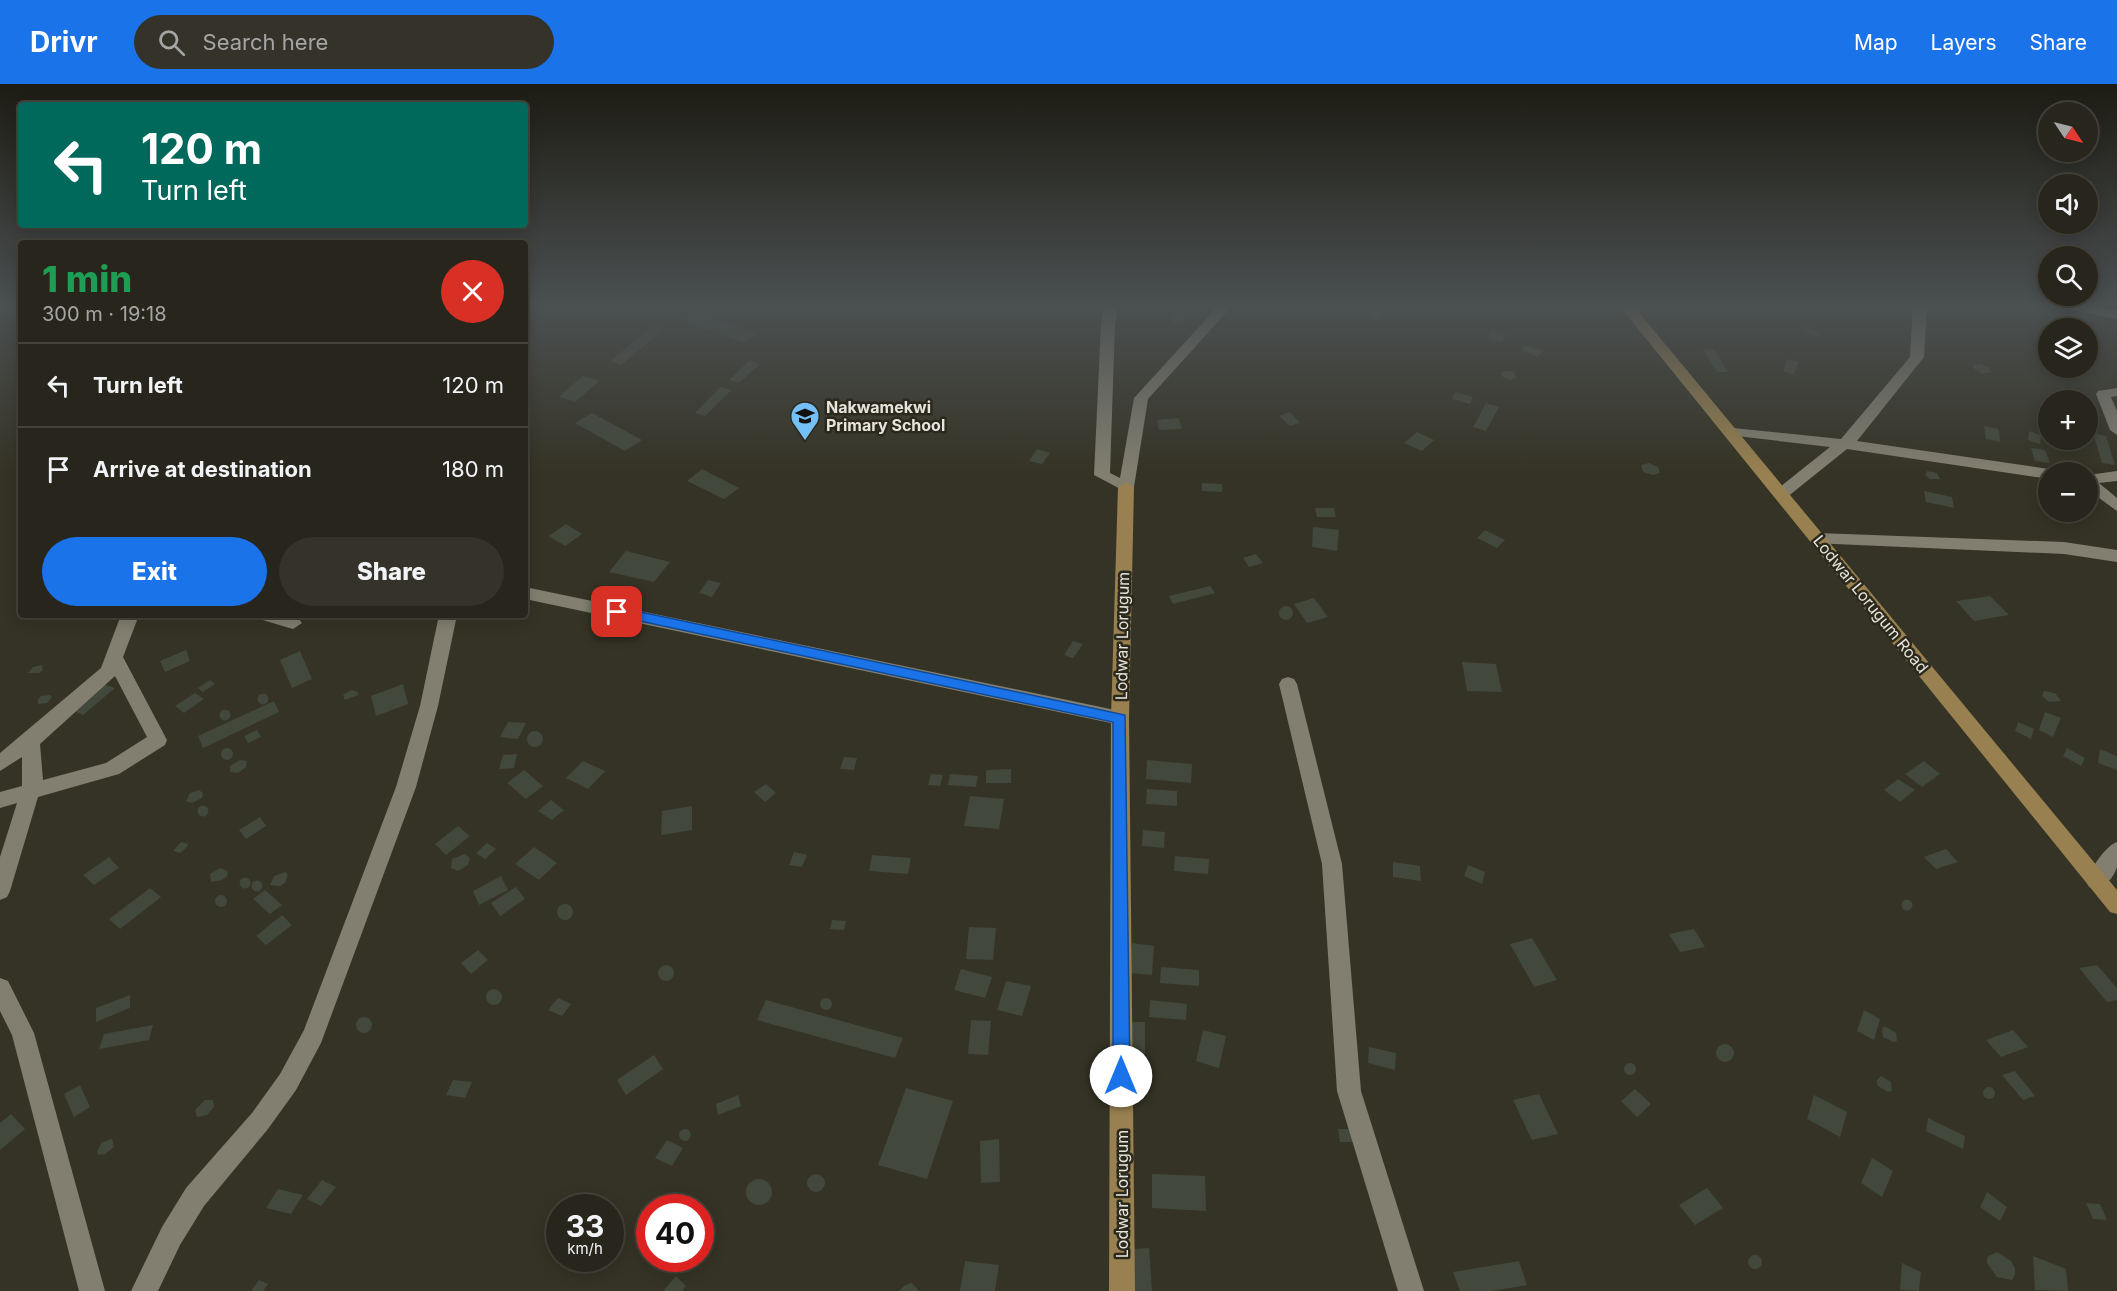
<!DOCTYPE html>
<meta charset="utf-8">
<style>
:root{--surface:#28261c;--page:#343229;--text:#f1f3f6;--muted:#a5a5a3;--line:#44433b;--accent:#1a73e8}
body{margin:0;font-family:Inter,sans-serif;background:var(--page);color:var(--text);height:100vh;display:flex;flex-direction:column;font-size:22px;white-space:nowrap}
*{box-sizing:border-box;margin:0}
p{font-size:20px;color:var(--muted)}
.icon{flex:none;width:33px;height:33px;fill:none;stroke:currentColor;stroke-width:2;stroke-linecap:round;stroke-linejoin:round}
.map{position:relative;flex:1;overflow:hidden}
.sheet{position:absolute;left:18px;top:156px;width:510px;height:378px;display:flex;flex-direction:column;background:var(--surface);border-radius:6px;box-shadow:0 3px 15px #0003,0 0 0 2px var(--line)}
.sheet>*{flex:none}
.banner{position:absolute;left:18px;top:18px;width:510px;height:126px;border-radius:6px;box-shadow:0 3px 15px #0003,0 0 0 2px var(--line);background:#00695c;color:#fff;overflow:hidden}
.needle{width:39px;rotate:125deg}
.buttons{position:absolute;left:2038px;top:18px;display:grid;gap:12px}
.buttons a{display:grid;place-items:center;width:60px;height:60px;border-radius:50%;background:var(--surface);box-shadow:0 3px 15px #0003,0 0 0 2px var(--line);font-size:30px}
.speed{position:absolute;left:546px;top:1110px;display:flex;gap:12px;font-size:30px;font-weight:700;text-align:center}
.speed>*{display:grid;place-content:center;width:78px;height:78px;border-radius:50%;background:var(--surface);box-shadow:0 3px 15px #0003,0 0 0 2px var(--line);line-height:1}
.speed small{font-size:15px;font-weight:400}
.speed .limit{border:9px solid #d22;background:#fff;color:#111}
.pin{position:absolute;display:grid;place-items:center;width:51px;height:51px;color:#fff;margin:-26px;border-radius:12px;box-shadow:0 3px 9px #0006}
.me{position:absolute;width:66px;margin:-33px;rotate:0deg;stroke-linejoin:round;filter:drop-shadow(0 0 4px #0008)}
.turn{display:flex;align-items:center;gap:21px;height:126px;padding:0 24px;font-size:27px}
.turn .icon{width:78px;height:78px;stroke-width:2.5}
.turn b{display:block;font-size:42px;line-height:51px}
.round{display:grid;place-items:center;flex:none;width:63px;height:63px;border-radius:32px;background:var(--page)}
.headline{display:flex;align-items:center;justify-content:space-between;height:102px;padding:0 24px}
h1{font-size:36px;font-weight:800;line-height:45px;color:#1e9e55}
.action{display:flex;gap:12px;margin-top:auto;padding:12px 24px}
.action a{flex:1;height:69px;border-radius:36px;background:var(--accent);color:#fff;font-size:24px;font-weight:800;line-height:69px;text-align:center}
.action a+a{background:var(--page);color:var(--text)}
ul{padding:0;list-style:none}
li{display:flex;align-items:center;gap:18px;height:84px;padding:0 24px;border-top:2px solid var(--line)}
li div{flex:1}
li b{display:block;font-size:22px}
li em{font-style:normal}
header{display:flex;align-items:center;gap:36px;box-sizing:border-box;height:84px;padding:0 30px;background:var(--accent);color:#fff}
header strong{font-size:28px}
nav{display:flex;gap:33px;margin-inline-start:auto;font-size:21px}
.search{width:420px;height:54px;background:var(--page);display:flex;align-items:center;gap:15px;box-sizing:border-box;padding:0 21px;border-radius:33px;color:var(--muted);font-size:22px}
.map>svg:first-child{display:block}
.building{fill:#42483b}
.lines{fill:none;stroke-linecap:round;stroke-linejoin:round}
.street{fill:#827f70;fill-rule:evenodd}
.secondary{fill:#988050;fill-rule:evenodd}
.route{fill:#1a73e8;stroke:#114b97;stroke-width:1.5}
.labels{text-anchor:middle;stroke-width:5;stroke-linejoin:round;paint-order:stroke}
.poi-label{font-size:16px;font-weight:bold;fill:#e6e4dc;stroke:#2b291c;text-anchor:start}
.street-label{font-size:16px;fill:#e6e4dc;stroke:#2b291c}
</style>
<header>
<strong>Drivr</strong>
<div class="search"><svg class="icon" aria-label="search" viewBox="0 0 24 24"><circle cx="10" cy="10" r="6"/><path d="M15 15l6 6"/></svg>Search here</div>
<nav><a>Map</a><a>Layers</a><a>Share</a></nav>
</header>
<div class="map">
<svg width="2117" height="1207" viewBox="0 0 2117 1207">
<rect width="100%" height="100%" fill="#353325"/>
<!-- building -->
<path class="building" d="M1781,220L1793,223L1791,232L1779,229Z
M1178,224L1189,226L1182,240L1171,238Z
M1375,224L1385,228L1378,237L1368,233Z
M695,228L756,250L745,259L683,237Z
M2046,234L2060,237L2063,244H2049Z
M653,242L664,245L621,281L610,277Z
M1808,243L1822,249L1816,253L1803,248Z
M1491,245L1506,249L1501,258L1487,254Z
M1525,261L1543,267L1538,273L1521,267Z
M1714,265L1728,288H1717L1703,266Z
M1787,275L1799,278L1794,291L1783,287Z
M750,276L760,280L739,299L729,296Z
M1980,280L1989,284L1991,288L1982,290L1973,284V281Z
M1504,287H1513L1517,294L1510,296L1503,293L1501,290Z
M583,292L599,297L575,318L559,313Z
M720,303L731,306L705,332L695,329Z
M1455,308L1473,313L1470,320L1452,315Z
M1486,319L1499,323L1486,347L1473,343Z
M1290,328L1300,339L1290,342L1279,332Z
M592,329L642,356L625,367L575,339Z
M1179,334L1182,345L1159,346L1157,336Z
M1984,342L1999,345L2000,358L1986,355Z
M2029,347L2041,351L2040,360L2028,356Z
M1417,348L1434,356L1422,367L1404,359Z
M2093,349L2106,352L2115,381L2102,379Z
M2031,364L2045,366L2050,379L2035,377Z
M1037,365L1050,369L1042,380L1029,377Z
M1649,379L1658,383L1660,389L1653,391L1643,388L1641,381Z
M702,385L739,404L724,415L687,397Z
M1927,387L1937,389L1940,395H1930L1925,391Z
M1202,399L1222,400V408L1202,407Z
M1924,407L1952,413L1954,424L1926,418Z
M1315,424H1334L1336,433H1317Z
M566,440L582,450L565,462L549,452Z
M1313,443L1339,446L1337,467L1312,463Z
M1485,446L1505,456L1497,464L1477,454Z
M626,467L670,478L654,498L609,488Z
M1256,470L1263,479L1249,483L1243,474Z
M708,496L721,499L712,513L699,509Z
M1210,502L1215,509L1173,520L1169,512Z
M1990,512L2009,531L1974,537L1956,517Z
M1314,514L1328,533L1307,539L1294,520Z
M1279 529a7 7 0 1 1 14 0a7 7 0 1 1-14 0Z
M1073,557L1083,560L1073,574L1064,571Z
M186,566L190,577L165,588L160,577Z
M300,567L312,595L292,604L280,576Z
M1462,578L1496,580L1502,608L1467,607Z
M42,581L43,586L39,589H28L33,583Z
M210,596L215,600L203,608L198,604Z
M101,599L115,604L83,631L69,625Z
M403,600L408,620L376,632L371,612Z
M351,606L358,608V611L345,616L343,611Z
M2044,607L2055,609L2061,617L2049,618L2042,612Z
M195,609L204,615L184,629L175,622Z
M257.5 615a5.5 5.5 0 1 1 11 0a5.5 5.5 0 1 1-11 0Z
M50,611L52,613L47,619L38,620V615L41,612Z
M274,617L279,628L203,664L198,652Z
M219.5 631a5.5 5.5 0 1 1 11 0a5.5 5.5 0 1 1-11 0Z
M2045,628L2061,634L2053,653L2039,646Z
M508,638L526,639L518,655L500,653Z
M2018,638L2034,645L2031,655L2015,647Z
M257,646L261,653L248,659L244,652Z
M527 655a8 8 0 1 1 16 0a8 8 0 1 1-16 0Z
M2067,664L2085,674L2081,682L2063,672Z
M221 670a6 6 0 1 1 12 0a6 6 0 1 1-12 0Z
M2100,665L2117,672V686L2098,679Z
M517,670L514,684L499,685L503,671Z
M844,673L857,674L854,686L840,685Z
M240,676L247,677L246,683L238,689L230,688V682Z
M1147,676L1192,680L1191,699L1146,695Z
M583,677L605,687L588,705L566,694Z
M1924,677L1940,690L1922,703L1905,690Z
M1011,685V699H986V686Z
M524,686L543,702L526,715L507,699Z
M931,690L943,691L940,702L928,701Z
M950,690L978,692L976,703L948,701Z
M1898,695L1915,706L1900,718L1884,706Z
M766,700L776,709L765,718L754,708Z
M1147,705L1177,707V722L1146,720Z
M199,706L203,709L202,714L192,719L186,717L190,709Z
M970,712L1004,715L999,745L964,742Z
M551,716L564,726L552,736L538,727Z
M197.5 727a5.5 5.5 0 1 1 11 0a5.5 5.5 0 1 1-11 0Z
M692,722V746L661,751L662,727Z
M260,733L266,742L246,755L239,746Z
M458,742L470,752L446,771L435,760Z
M1143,746L1165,748L1164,764L1142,762Z
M181,758L188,760L187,763L180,769L173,767Z
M487,759L496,765L485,775L476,769Z
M534,763L557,779L539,796L515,780Z
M1946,765L1958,778L1936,785L1924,773Z
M794,768L807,771L802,783L789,781Z
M465,770L470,774L468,781L458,787L451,784L452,775Z
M872,771L911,774L908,790L869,787Z
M1175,772L1209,775L1208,790L1174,787Z
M109,773L119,784L94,801L83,791Z
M1393,778L1420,782L1421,797L1393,793Z
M1468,781L1485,788L1482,800L1464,792Z
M220,784L228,787L227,792L222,796L211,798L210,790Z
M285,788L288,791L285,799L280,802L270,801L274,792Z
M501,792L508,806L479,821L473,807Z
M239.5 799a5.5 5.5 0 1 1 11 0a5.5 5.5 0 1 1-11 0Z
M251.5 802a5.5 5.5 0 1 1 11 0a5.5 5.5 0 1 1-11 0Z
M516,803L525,815L500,832L491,819Z
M150,804L161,813L120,845L109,835Z
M265,806L282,821L270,830L253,815Z
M215 817a6 6 0 1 1 12 0a6 6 0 1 1-12 0Z
M1901.5 821a5.5 5.5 0 1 1 11 0a5.5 5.5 0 1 1-11 0Z
M557 828a8 8 0 1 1 16 0a8 8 0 1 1-16 0Z
M282,831L292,841L266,861L256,852Z
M832,836L846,837L844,846L830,845Z
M969,843L996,844L993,876L966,875Z
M1694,845L1705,863L1680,868L1669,850Z
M1532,854L1557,896L1534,903L1510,860Z
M1132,859L1154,862L1152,891L1129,889Z
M478,866L488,876L471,890L461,879Z
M2097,881L2117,904V916L2107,918L2079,884Z
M658 889a8 8 0 1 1 16 0a8 8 0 1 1-16 0Z
M1161,883L1199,886V902L1160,899Z
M961,885L992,893L985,914L954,906Z
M1006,897L1031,902L1022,932L997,926Z
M486 913a8 8 0 1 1 16 0a8 8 0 1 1-16 0Z
M130,911V924L96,938V924Z
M820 920a6 6 0 1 1 12 0a6 6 0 1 1-12 0Z
M558,914L571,920L562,932L548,926Z
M766,916L903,954L895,974L757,936Z
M1150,916L1187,920L1186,936L1149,933Z
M1864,926L1880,935L1874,956L1857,947Z
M356 941a8 8 0 1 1 16 0a8 8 0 1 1-16 0Z
M971,936L991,937L988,971L968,970Z
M1127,938H1145V977H1127Z
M153,941L149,956L99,965L104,950Z
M1886,943L1896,949L1897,957L1893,958L1883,953L1882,944Z
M1203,946L1226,952L1219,984L1196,977Z
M2013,946L2028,963L2001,973L1986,956Z
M1716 969a9 9 0 1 1 18 0a9 9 0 1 1-18 0Z
M1369,963L1396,969L1395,986L1368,979Z
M654,971L663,985L626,1011L617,996Z
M1624 985a6 6 0 1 1 12 0a6 6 0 1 1-12 0Z
M2015,987L2035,1012L2023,1016L2002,991Z
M1881,992L1891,998L1892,1007L1888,1008L1878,1002L1876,997Z
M453,996L472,998L465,1014L446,1011Z
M80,1001L90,1023L74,1033L64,1010Z
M1983 1009a6 6 0 1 1 12 0a6 6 0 1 1-12 0Z
M906,1004L953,1017L927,1095L878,1081Z
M1635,1005L1651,1020L1637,1033L1621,1017Z
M1539,1010L1558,1050L1532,1056L1513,1016Z
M738,1011L741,1022L718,1031L716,1020Z
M1814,1011L1847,1028L1840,1053L1807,1035Z
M205,1016H213L214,1023L207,1031L197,1033L195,1026Z
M11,1030L25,1045L0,1066V1039Z
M1928,1034L1965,1052L1963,1065L1926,1047Z
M679 1051a6 6 0 1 1 12 0a6 6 0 1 1-12 0Z
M1338,1045H1351L1353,1058H1340Z
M112,1055L114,1063L105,1070L99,1071L97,1068L102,1058Z
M999,1055L1000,1098L981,1099L980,1057Z
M667,1056L683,1064L672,1082L655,1074Z
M1872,1074L1893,1087L1882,1113L1861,1099Z
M1152,1090L1205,1092L1206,1127L1152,1124Z
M807 1099a9 9 0 1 1 18 0a9 9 0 1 1-18 0Z
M746 1108a13 13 0 1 1 26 0a13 13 0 1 1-26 0Z
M322,1096L336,1103L321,1122L307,1115Z
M1707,1104L1723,1124L1695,1141L1679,1121Z
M278,1105L303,1111L291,1130L266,1124Z
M1987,1108L2007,1123L2000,1137L1980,1123Z
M2086,1119L2100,1120L2107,1136L2093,1135Z
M1149,1164L1152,1207H1135L1132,1165Z
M1997,1168L2011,1177L2015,1184V1191L2012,1196L1997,1193L1987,1179V1173Z
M1748 1178a7 7 0 1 1 14 0a7 7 0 1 1-14 0Z
M2033,1172L2066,1185L2068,1207L2035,1206Z
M965,1177L999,1181L995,1207H960Z
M1519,1177L1527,1201L1492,1207H1460L1453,1188Z
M1902,1179L1921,1188L1919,1207L1900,1206Z
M676,1192L686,1202L682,1207H663Z
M259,1196L268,1200L263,1207H251Z
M912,1199L919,1207H899L905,1201Z"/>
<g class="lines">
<!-- street -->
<path class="street" d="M1105,220H1119L1115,240L1110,389L1120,394L1134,314L1220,220H1234L1148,315L1134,403L1126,408L1094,391L1101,240Z
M1635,220H1650L1637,231H1627L1625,228Z
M1913,220H1927L1924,273L1857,357L2049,385L2056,388H2049V395L1847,365L1786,414H1776L1773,410L1776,406L1830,363L1728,351L1723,349L1721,346L1723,343L1841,355L1910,273Z
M2056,220H2081L2117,227V235L2063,224Z
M2117,304V312L2111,313L2117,327V351L2110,346L2096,310L2098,307Z
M2117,387V397L2099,399L2117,414V427L2088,406V391Z
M1818,449L2064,458L2117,466V478L2064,470L1812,459L1810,455L1812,451Z
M525,503L1120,627L1127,629L1129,634L1127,639L1120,641L525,515Z
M121,531H139L123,573L167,656L165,661L119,690L38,713L10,807L7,813L0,816V773L17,719L0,724V708L22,702V673L0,687V669L101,584ZM115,592L147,653L106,679L43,696L40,660Z
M256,531H287L299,535L302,539L293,545L259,535Z
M439,531H457L438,622L416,703L321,959L296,1006L268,1045L204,1122L180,1161L158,1207H131L162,1143L186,1104L252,1029L280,990L304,946L396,703L420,622Z
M1288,593L1294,595L1297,600L1342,780L1361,1007L1424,1207H1398L1337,1007L1322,780L1279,600L1282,595Z
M2117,758C2117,766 2117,776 2117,783C2113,796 2101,808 2089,803L2086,797C2092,784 2104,763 2117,758Z
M0,894L8,897L34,949L105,1207H79L12,951L0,927Z"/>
<!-- secondary -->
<path class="secondary" d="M1618,220H1632L2117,806V830L2110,828Z
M1126,398L1134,403L1129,634L1135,1207H1109L1111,634L1118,403Z"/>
</g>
<!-- sky -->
<linearGradient id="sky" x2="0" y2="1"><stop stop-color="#1d1c14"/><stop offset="0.57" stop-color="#4b5051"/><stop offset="1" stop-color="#4b5051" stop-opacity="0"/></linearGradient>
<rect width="2117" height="389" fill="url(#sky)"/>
<!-- route -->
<path class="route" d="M617,523L1125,631L1130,992L1128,998L1121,1001L1115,998L1113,992V638L612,531L610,528Z"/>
<!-- icons -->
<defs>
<g id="school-pin" transform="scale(1.5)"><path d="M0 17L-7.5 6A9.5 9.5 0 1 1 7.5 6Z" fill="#74c0f6" stroke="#2b291c"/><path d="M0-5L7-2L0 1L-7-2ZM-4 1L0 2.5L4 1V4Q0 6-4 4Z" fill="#111"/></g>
</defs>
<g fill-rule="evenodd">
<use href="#school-pin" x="805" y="332"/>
</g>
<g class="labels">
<!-- poi labels -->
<g class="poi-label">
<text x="826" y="329">Nakwamekwi<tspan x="826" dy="18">Primary School</tspan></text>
</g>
<!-- street labels -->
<g class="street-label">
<text transform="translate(1871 520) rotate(51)" y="6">Lodwar Lorugum Road</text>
<text transform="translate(1122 552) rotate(-89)" y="6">Lodwar Lorugum</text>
<text transform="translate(1122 1110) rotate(-90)" y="6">Lodwar Lorugum</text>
</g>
</g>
</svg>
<div class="buttons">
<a><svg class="needle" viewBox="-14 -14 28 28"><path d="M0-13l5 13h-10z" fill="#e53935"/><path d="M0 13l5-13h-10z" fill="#a5a5a3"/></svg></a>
<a><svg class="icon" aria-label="sound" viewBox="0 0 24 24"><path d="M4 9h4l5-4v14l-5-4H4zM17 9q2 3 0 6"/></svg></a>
<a><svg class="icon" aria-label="search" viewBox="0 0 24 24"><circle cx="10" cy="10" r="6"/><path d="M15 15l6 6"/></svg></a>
<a><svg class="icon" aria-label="layers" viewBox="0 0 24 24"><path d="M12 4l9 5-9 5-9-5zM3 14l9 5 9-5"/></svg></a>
<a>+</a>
<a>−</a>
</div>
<div class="speed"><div>33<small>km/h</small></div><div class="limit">40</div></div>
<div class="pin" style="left:617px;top:528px;background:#d93025"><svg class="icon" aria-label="arrive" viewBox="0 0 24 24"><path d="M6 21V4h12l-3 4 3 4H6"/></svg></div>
<svg class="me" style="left:1121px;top:992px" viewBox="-20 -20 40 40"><circle r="19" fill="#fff"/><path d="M0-13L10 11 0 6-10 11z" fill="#1a73e8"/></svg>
<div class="banner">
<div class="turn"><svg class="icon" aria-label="left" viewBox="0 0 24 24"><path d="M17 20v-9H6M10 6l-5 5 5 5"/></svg><div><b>120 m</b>Turn left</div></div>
</div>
<section class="sheet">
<div class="headline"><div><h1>1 min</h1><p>300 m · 19:18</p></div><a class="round" style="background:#d93025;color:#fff"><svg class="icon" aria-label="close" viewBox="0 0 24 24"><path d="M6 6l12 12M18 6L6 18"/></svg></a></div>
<ul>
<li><svg class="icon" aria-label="left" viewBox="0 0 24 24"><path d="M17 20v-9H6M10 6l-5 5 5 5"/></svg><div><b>Turn left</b></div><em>120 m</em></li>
<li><svg class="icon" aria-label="arrive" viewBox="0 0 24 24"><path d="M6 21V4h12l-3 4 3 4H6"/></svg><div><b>Arrive at destination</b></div><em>180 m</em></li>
</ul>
<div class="action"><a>Exit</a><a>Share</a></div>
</section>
</div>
